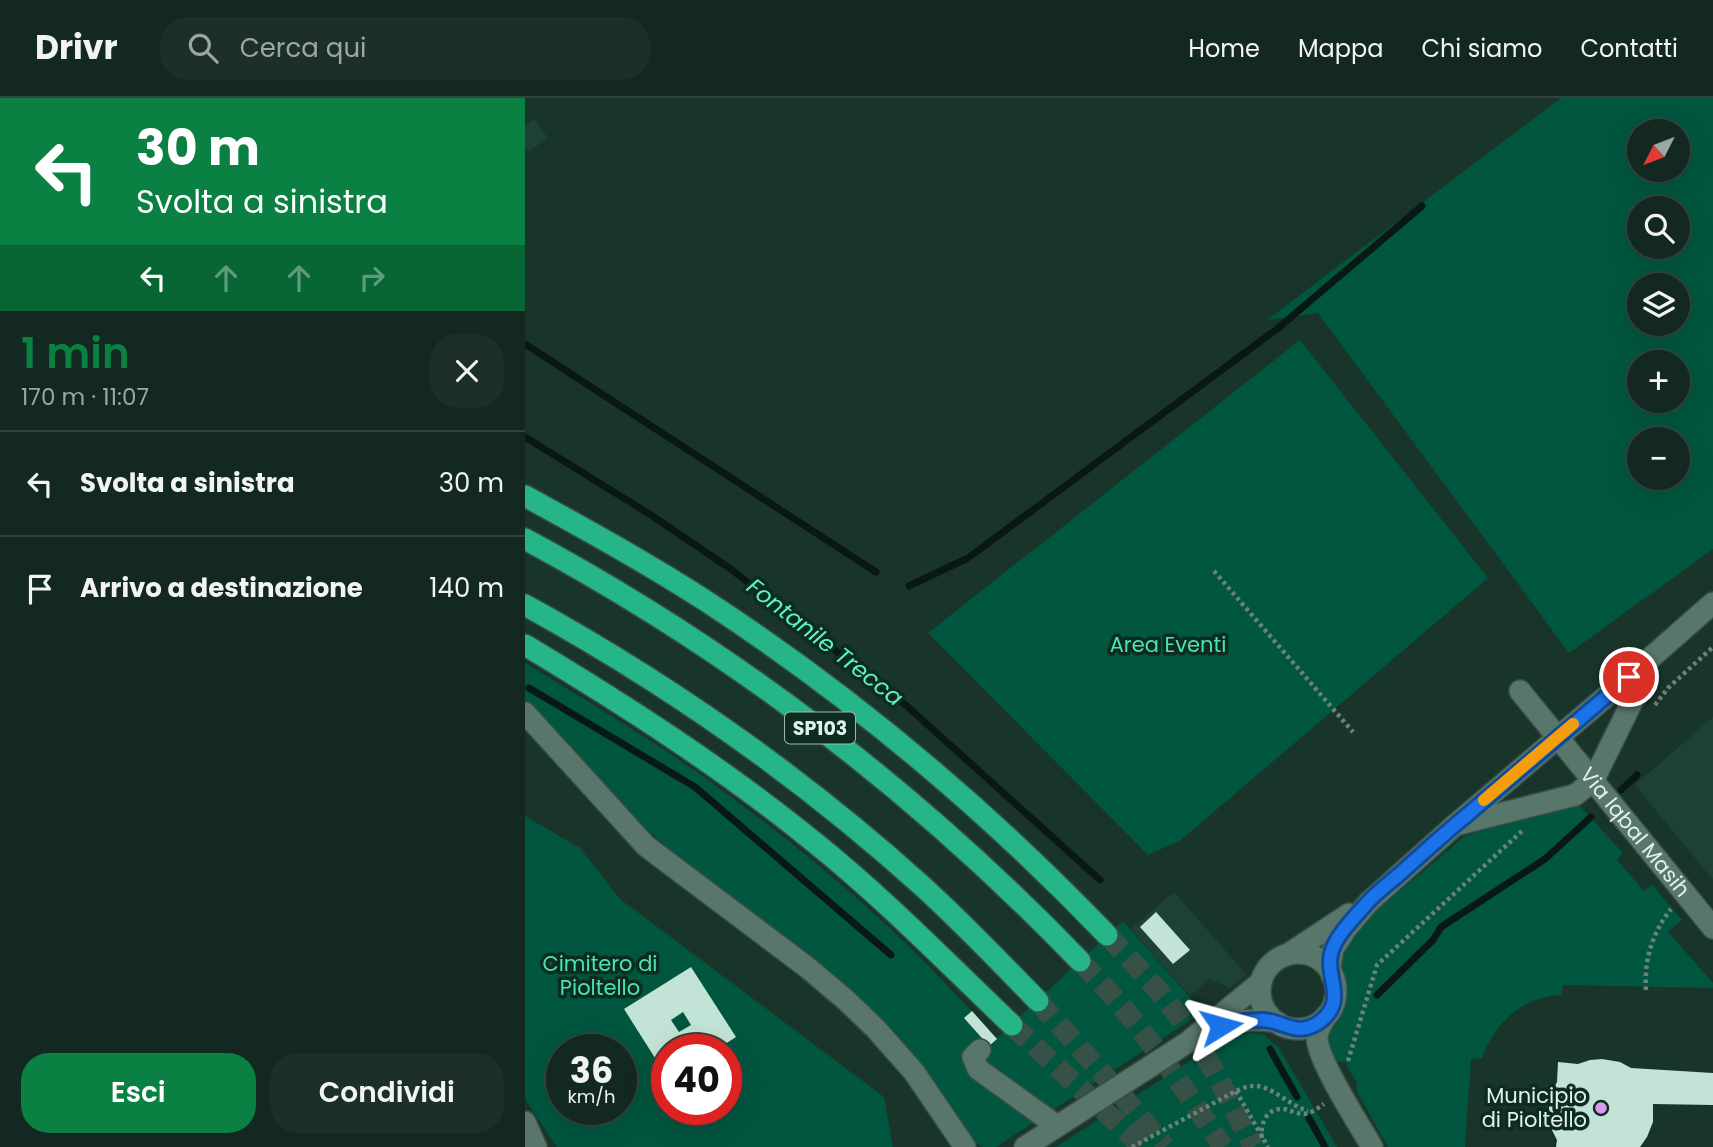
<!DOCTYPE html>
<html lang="it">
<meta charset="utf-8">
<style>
:root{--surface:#132820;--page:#1c3029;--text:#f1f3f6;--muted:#9da6a5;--line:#32443e;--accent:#0b8043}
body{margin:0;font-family:Poppins,sans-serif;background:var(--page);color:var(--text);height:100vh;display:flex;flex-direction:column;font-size:26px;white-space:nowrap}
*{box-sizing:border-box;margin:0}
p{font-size:23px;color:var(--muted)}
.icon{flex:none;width:38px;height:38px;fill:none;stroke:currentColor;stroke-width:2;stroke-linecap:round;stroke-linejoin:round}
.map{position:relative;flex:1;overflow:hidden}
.sheet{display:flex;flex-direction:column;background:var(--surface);width:525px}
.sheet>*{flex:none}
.hud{background:#0b8043;color:#fff;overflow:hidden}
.needle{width:46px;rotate:228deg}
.tools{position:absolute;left:1102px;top:21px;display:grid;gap:14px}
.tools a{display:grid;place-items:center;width:63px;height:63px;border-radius:50%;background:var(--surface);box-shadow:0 7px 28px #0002,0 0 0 2px var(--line);font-size:35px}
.speed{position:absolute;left:21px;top:936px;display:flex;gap:14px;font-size:35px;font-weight:700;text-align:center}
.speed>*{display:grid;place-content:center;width:91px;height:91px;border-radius:50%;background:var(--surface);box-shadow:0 7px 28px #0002,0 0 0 2px var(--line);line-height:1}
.speed small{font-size:18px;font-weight:400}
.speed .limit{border:10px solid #d22;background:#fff;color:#111}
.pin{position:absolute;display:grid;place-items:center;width:60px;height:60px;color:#fff;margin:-30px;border:4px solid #fff;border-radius:50%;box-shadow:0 2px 7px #0007}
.me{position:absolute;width:77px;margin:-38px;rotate:82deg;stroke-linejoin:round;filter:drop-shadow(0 0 5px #0008)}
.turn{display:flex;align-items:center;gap:24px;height:147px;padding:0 21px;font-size:32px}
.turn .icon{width:91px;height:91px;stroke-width:2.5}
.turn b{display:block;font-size:49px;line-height:60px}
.lanes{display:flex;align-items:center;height:66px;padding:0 21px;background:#0003;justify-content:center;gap:35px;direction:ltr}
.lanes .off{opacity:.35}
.round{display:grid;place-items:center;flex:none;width:74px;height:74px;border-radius:28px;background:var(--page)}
.headline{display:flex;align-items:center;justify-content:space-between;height:119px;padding:0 21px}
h1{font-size:42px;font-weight:600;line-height:52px;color:var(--accent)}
.action{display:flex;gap:14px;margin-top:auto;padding:14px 21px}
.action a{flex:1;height:80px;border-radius:28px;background:var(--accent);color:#fff;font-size:28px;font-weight:600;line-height:80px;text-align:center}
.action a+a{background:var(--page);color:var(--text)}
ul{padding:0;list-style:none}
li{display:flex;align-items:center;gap:21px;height:105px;padding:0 21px;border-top:2px solid var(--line)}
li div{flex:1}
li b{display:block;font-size:26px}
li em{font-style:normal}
header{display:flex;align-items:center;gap:42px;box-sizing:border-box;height:98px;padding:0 35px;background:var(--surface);border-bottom:2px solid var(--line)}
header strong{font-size:33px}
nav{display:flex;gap:38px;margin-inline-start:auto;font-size:24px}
.search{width:490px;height:63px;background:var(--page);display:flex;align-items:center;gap:18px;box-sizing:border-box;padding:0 24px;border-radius:28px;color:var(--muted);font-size:26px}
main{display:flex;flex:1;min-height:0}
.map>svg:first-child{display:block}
.built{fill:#1d4235}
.green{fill:#01563f;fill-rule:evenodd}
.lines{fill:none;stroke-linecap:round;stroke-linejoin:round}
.stream{stroke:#091812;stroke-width:7}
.building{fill:#c2e3d5;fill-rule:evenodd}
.highway-tunnel{stroke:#375147;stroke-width:21;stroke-dasharray:21 10;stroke-linecap:butt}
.minor-casing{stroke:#374f46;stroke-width:24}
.highway-casing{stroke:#374f46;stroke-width:24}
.path{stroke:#6a8278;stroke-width:4.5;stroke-dasharray:3.5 3.5;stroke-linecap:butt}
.minor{stroke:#587669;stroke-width:21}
.highway{stroke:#25b589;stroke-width:21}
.route-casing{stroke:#114b97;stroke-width:18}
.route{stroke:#1a73e8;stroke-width:12}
.slow{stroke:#f59e0b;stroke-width:12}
.poi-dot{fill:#dc99f4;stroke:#0e2b20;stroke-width:2.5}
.labels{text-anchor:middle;stroke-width:7;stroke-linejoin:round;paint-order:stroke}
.shield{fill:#0e2b20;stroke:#a1b6ad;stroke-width:2}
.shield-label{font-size:19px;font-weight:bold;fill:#e0f1e9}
.park-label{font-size:21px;fill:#48e4b1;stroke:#0e2b20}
.street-label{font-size:21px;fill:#e0f1e9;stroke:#0e2b20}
.poi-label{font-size:21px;fill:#e0f1e9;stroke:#0e2b20;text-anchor:end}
.water-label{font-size:23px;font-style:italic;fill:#5bf3bf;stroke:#0e2b20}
</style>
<header>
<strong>Drivr</strong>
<div class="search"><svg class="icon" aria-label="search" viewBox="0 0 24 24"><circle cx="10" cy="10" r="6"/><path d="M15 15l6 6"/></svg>Cerca qui</div>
<nav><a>Home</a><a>Mappa</a><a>Chi siamo</a><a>Contatti</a></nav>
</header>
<main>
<section class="sheet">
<div class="hud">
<div class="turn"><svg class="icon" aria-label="left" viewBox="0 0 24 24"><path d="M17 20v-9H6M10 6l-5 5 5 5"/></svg><div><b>30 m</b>Svolta a sinistra</div></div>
<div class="lanes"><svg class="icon" aria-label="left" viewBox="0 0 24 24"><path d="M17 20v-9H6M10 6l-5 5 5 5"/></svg><svg class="icon off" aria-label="ahead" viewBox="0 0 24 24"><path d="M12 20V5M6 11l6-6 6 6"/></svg><svg class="icon off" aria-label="ahead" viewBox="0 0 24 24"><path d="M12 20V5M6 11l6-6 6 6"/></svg><svg class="icon off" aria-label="right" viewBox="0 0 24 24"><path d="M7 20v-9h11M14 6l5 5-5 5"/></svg></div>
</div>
<div class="headline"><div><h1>1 min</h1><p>170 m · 11:07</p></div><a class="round"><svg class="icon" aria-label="close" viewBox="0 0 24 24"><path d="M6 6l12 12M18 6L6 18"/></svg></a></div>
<ul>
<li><svg class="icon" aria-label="left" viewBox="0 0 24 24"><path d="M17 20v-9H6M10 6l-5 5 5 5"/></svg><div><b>Svolta a sinistra</b></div><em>30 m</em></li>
<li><svg class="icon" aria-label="arrive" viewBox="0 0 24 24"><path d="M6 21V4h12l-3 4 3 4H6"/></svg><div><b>Arrivo a destinazione</b></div><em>140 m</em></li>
</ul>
<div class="action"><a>Esci</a><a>Condividi</a></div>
</section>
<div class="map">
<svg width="1188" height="1049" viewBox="0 0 1188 1049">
<rect width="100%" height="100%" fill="#19352a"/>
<!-- built -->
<path class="built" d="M9,21L23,40L3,54L0,50V28Z
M1188,619V782L1110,687Z
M649,794L721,876L705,890L684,881L665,898L606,831Z"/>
<!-- green -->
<path class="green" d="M1036,0H1188V451L1044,555L793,215L742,222ZM1153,33V72H1115V33ZM1153,110V149H1115V110ZM1153,187V226H1115V187ZM1153,264V303H1115V264ZM1153,341V380H1115V341Z
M775,242L963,480L656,742L623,757L403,535Z
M0,565C60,602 121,638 179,679C240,723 298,769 353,819C395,857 433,899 472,940L598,823L678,914L471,1049H458L450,1044L416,997L102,713L0,605Z
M1054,707L1098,755L1092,762L1119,793L1127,787L1157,822L1143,834L1188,885V890L1038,887L1036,897C996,899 970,925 957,960L946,961L940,1049H863L832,994V985L820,964L807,963L798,946L815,897V882L810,863L838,824L940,738L1034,710Z
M0,718L55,750L95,801L359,999L368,1049H32L0,1001ZM37,952H96V1012H37ZM142,952H201V1012H142Z
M726,935L739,937L754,950L812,1049H531L699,941Z"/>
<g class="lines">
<!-- stream -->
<path class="stream" d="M0,246L351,474
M0,339L126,417L207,472L383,609L575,782
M384,488L443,460L752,231L897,108
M4,590L170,689L366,857
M1096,692L1112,677
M852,897L908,842L916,829L1020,761L1066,719
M745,951L772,999
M784,1020L800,1049"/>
</g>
<!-- building -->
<path class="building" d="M631,814L665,852L648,866L615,829Z
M166,869L211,939L191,952H142V979L99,911ZM158,914L166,927L154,934L146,922Z
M447,913L472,941L464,948L439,920Z
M1077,961L1095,964L1106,970L1188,975V1007L1128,1006V1024L1122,1039L1115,1049H1031L1032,1042L1026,1030L1023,1017L1026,996L1032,984L1033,964L1053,966L1065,962Z"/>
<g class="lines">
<!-- highway-tunnel -->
<path class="highway-tunnel" d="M582,837C617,873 651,910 678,954C696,984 712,1017 728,1049
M555,863C565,874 575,884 585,895C627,942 663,996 698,1049
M513,903L600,1001L640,1049
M487,927L618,1049"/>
<!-- minor casing -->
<g class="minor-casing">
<g id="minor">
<path id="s1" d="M995,593L1188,830"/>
<path d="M0,615L121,748L283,870L322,903L351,931L389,974L440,1049"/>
<path d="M934,726L1050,697L1068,683L1109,600V593L1104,579"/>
<circle cx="773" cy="893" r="38"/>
<path d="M762,857L824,816"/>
<path d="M807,878L805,868L808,851L821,831L844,804L929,728L1104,579L1188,505"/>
<path d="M801,918C797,925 793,931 792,939C792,962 834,1026 847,1049"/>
<path d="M687,932C707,922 730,920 752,924"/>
<path d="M455,952L448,959L453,971L532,1028"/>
<path d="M0,1024L11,1049"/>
<path d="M500,1049L663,944L736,884"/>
</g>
</g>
<!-- highway casing -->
<g class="highway-casing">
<path id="highway" d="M0,398C62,432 124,466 184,505C329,600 462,712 582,837
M0,441C207,552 392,694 555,863
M0,507C142,585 275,678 395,786C436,823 474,863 513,903
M0,547C100,607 198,670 289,744C359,800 422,865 487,927"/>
</g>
<!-- path -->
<path class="path" d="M689,473L828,634
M1130,607L1143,590L1188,549
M1121,892C1119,862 1127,835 1146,811
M823,963L852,867L998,732
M711,993L743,1049
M737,1040C735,1027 741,1010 757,1011C765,1011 771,1016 779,1016C787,1015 793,1010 799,1006
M607,1049L711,993C716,991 722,988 727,988C745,986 765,1008 783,1013"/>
<!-- minor -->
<use href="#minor" class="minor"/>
<!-- highway -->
<use href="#highway" class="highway"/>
</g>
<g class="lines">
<!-- route casing -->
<g class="route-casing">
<path id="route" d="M696,928C709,924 723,922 738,922C759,923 771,939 793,925C825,903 798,878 807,852C813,835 831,818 842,805C853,793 866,784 878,773C899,754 920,735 942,717C996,671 1050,625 1104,579"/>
</g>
<!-- route -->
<use href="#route" class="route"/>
<!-- slow -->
<path class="slow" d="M959,702L1048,626"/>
</g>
<!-- markers -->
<circle class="poi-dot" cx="1076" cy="1010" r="7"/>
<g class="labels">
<!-- shield labels -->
<rect class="shield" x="260" y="614.5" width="70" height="31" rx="5"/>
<g class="shield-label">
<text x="295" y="637">SP103</text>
</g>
<!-- park labels -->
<g class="park-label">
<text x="643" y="554">Area Eventi</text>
<text x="75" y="873">Cimitero di<tspan x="75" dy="24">Pioltello</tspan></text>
</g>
<!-- street labels -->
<g class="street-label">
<text dy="7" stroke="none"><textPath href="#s1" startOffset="182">Via Iqbal Masih</textPath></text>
</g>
<!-- poi labels -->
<g class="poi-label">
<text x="1062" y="1005">Municipio<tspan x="1062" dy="24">di Pioltello</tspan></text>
</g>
<!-- water labels -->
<g class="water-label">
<text transform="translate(300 544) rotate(38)" y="8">Fontanile Trecca</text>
</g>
</g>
</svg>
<div class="tools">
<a><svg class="needle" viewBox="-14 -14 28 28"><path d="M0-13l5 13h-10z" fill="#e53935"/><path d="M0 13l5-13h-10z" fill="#9da6a5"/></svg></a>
<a><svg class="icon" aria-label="search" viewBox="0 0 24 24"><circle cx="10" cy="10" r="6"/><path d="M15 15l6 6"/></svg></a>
<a><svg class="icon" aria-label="layers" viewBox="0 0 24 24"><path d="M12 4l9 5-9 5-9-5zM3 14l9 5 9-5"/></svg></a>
<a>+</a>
<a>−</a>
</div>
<div class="speed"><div>36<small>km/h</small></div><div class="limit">40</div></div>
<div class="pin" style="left:1104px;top:579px;background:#d93025"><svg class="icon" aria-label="arrive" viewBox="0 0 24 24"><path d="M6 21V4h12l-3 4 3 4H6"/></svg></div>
<svg class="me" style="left:696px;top:928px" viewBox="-20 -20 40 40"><path d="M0-17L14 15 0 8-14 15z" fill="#1a73e8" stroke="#fff" stroke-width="4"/></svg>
</div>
</main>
